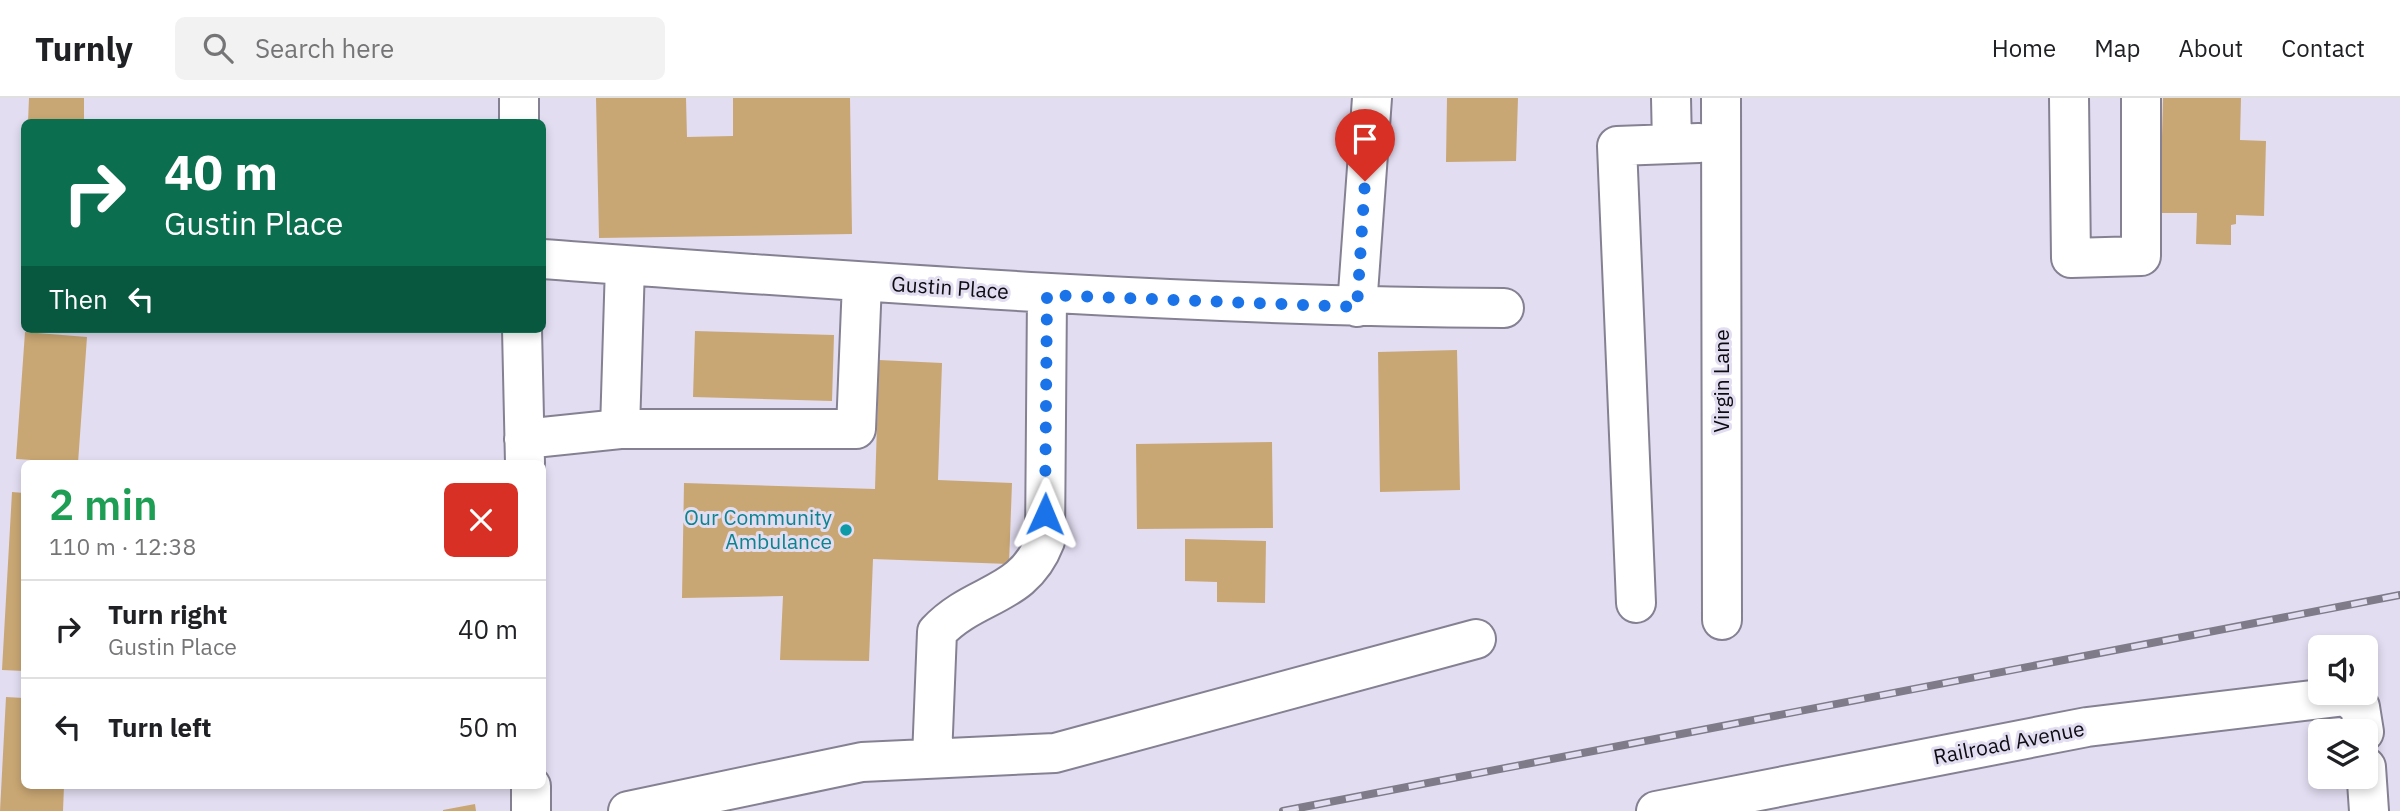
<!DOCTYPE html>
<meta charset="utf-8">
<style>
:root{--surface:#fff;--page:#f2f2f2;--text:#202124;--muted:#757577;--line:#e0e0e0}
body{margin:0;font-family:"IBM Plex Sans",sans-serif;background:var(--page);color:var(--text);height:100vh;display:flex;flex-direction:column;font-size:26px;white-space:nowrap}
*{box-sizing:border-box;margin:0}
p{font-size:23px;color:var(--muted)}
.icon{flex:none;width:38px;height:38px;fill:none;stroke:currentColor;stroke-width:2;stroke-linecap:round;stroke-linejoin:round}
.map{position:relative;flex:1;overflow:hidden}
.panel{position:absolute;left:21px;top:362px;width:525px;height:329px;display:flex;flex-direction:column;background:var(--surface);border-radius:10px;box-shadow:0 4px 10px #0003}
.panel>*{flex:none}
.hud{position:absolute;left:21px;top:21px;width:525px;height:214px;border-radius:10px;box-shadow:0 4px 10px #0003;background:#0b6e4f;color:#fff;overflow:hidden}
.controls{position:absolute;left:2308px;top:537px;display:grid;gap:14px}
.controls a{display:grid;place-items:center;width:70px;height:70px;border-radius:10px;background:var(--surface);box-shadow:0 4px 10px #0003;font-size:35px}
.pin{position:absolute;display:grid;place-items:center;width:60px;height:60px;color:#fff;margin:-72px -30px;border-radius:50% 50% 50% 0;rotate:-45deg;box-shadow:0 0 7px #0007}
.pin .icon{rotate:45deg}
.me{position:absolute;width:77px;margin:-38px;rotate:1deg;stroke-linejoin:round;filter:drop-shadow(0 0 5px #0008)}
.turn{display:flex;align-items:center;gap:24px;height:147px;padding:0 28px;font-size:32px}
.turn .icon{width:91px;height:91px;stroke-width:2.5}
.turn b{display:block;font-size:49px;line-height:60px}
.then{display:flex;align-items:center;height:66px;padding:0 28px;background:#0003;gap:14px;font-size:26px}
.round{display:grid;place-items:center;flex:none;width:74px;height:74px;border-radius:10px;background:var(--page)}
.overview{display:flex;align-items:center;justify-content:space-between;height:119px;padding:0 28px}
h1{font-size:42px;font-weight:600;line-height:52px;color:#1e9e55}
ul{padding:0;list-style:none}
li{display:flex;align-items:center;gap:21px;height:98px;padding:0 28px;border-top:2px solid var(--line)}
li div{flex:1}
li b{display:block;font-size:26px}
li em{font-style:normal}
header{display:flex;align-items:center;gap:42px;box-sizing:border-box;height:98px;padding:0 35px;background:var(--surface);border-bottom:2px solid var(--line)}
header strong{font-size:33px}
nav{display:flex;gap:38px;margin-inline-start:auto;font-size:24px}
.search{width:490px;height:63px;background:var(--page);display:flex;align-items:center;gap:18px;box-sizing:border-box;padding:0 24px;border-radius:10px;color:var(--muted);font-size:26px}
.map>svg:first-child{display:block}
.building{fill:#c9a774}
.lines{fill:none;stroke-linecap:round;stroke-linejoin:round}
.minor-casing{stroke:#858193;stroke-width:42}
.minor{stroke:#fff;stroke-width:38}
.rail-casing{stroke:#7f7b89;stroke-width:8}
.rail{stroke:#e2ddf1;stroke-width:5;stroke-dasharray:16;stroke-linecap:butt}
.route{stroke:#1a73e8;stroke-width:12;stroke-dasharray:0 21.6}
.culture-dot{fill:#0f9aa8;stroke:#e2ddf1;stroke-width:2.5}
.labels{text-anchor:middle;stroke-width:6;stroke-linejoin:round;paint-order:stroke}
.street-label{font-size:21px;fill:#0e0c13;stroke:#e2ddf1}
.culture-label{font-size:21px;fill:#0d838f;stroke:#e2ddf1;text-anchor:end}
</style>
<header>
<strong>Turnly</strong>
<div class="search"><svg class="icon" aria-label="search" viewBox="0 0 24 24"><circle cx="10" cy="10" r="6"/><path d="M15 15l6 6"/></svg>Search here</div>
<nav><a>Home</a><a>Map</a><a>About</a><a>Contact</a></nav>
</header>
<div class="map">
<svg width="2400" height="713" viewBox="0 0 2400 713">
<rect width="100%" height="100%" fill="#e2ddf1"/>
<!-- building -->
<path class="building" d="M29,0H84V24H28Z
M596,0H686L687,39L733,38V0H850L852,136L599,140Z
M1447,0H1518L1516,63L1446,64Z
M2163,0H2241L2240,42L2266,43L2264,118L2236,117V126L2231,127V147L2196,146L2197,115H2160Z
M695,233L834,237L832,303L693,299Z
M25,234L87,239L78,365L16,361Z
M1457,252L1460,392L1380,394L1378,254Z
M879,262L942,265L938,382L1012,385L1009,466L873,461L869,563L780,562L783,498L682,500L684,385L875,391Z
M1272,344L1273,430L1137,431L1136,346Z
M12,394L24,395V573L2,572Z
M1185,441L1266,443L1265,505L1217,504V484L1185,483Z
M6,599L24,600V688H64L63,713H0Z
M475,706L476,713H443V712Z"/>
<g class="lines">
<!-- minor casing -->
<g class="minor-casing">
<path id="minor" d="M519,0V24
M1671,0L1672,46L1699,45
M1721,0L1722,522
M2069,0L2071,160L2141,158V0
M542,161C863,184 1183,208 1504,210
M1357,209L1372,0
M522,231L525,365
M620,331H856L862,184
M524,341L620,331L625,167
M1636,505L1617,48L1672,46
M932,660L937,534C976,493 1023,500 1045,443L1047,197
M2366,669L2369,713
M531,688V713
M628,713L862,664L1055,655L1476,541
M1656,713L2087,629L2346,598L2360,609L2364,634"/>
</g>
<!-- minor -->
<use href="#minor" class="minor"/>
<!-- rail casing -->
<g class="rail-casing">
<path id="rail" d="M1283,713L2400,497"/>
</g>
<!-- rail -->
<use href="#rail" class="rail"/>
</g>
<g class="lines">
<!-- route -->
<path class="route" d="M1045,416L1047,197L1357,209L1365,83"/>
</g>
<!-- markers -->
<circle class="culture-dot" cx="846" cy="432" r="7"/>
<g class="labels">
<!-- street labels -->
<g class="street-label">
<text transform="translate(950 190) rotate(4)" y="7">Gustin Place</text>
<text transform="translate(1722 283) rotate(-90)" y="7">Virgin Lane</text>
<text transform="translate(2009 645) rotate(-11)" y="7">Railroad Avenue</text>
</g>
<!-- culture labels -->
<g class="culture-label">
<text x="832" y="427">Our Community<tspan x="832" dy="24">Ambulance</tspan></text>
</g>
</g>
</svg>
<div class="controls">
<a><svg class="icon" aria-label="sound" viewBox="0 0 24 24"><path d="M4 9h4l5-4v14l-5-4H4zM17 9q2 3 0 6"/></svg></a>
<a><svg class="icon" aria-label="layers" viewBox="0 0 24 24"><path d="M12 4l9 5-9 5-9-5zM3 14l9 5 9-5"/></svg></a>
</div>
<div class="pin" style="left:1365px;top:83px;background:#d93025"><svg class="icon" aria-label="arrive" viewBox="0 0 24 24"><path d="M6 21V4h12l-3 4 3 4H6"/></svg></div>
<svg class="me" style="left:1045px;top:416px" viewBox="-20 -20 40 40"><path d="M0-17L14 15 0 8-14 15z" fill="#1a73e8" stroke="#fff" stroke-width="4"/></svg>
<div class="hud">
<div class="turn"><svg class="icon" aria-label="right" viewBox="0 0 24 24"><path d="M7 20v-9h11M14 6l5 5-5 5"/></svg><div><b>40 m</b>Gustin Place</div></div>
<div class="then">Then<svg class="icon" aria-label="left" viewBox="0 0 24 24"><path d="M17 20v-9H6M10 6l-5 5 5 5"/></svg></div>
</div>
<section class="panel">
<div class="overview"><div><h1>2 min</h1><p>110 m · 12:38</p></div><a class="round" style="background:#d93025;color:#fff"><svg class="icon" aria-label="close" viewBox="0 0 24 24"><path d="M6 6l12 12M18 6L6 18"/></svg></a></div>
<ul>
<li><svg class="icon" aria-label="right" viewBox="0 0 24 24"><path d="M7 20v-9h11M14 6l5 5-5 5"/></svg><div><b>Turn right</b><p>Gustin Place</p></div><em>40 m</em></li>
<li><svg class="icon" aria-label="left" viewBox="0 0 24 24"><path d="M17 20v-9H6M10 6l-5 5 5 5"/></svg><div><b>Turn left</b></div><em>50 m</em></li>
</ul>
</section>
</div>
